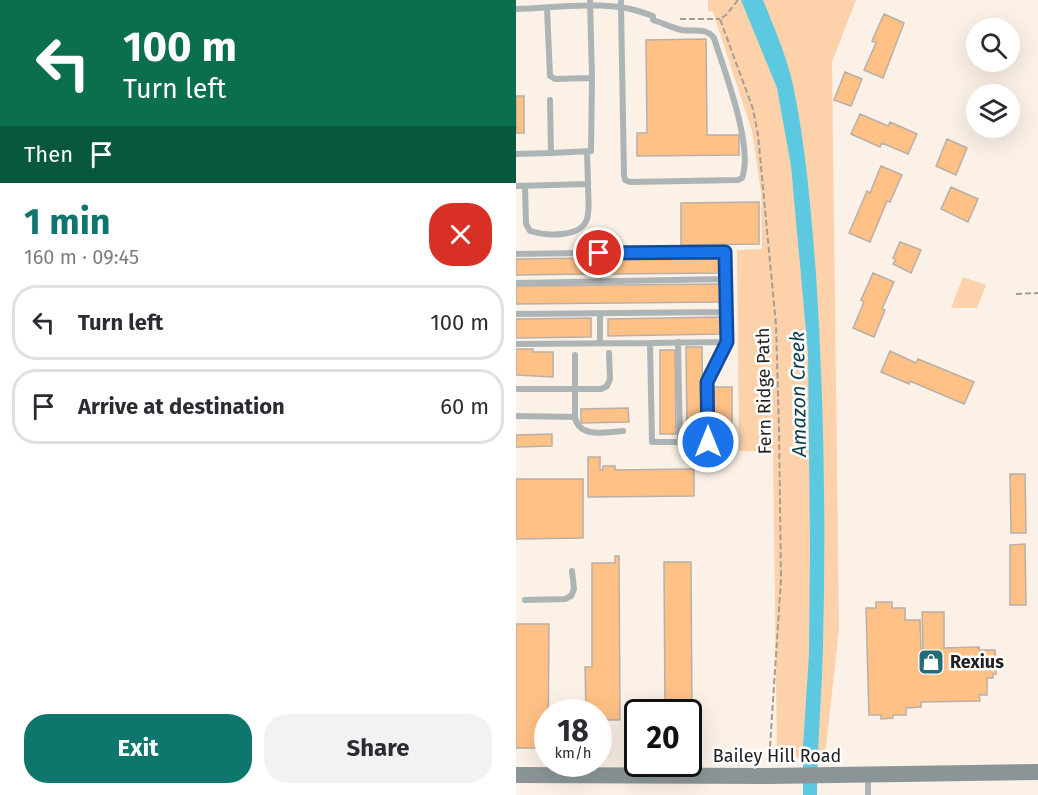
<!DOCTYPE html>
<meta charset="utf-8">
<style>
:root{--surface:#fff;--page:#f2f2f3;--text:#2b2b33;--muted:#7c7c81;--line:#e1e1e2;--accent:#0f766e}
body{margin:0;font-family:"Fira Sans",sans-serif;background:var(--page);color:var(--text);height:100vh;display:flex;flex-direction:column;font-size:22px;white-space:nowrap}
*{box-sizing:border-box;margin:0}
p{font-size:20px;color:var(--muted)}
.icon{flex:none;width:33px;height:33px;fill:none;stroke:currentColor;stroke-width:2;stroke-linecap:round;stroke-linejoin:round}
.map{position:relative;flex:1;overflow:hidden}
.details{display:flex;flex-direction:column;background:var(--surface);width:516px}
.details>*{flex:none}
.guide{background:#0b6e4f;color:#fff;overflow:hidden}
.controls{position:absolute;left:450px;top:18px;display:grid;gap:12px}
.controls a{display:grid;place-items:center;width:54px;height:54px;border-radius:50%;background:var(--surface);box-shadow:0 6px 24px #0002;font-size:30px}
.speed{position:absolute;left:18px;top:699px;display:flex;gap:12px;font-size:30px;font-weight:700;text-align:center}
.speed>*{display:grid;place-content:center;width:78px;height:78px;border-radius:50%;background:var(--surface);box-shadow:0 6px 24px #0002;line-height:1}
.speed small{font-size:15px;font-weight:400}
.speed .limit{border:3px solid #111;border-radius:9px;background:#fff;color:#111}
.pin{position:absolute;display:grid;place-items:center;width:51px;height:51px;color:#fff;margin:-26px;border:3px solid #fff;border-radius:50%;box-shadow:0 2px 6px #0007}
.me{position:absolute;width:66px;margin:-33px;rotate:0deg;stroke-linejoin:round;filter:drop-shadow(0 0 4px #0008)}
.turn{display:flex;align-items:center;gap:21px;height:126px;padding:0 24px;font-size:27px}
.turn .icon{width:78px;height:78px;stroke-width:2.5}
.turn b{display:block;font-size:42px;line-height:51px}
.then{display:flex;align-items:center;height:57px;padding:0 24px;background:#0003;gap:12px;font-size:22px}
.round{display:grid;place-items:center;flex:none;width:63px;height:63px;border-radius:24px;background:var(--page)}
.head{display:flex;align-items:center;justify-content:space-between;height:102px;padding:0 24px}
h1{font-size:36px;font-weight:700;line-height:45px;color:var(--accent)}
.button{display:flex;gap:12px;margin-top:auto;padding:12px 24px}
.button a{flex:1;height:69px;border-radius:24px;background:var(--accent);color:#fff;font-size:24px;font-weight:700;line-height:69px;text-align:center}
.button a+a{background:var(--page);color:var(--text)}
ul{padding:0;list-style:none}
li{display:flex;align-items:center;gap:18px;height:75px;margin:0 12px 9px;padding:0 12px;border:3px solid var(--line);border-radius:24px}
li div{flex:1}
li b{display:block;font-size:22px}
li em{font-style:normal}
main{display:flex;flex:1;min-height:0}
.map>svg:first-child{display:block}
.green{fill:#fdd2aa}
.water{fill:#5dc9e0}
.building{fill:#ffc186;stroke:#b9afa6;stroke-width:1.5}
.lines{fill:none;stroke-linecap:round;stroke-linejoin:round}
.path{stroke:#a49c95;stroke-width:2;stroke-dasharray:6 3;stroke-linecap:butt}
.service{stroke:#adb4b5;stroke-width:6}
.secondary{stroke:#8b9597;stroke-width:16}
.route-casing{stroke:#114b97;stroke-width:15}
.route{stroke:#1a73e8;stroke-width:10}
.labels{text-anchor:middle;stroke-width:5;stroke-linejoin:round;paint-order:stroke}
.street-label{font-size:18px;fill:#24201d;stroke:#fff}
.poi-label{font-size:18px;font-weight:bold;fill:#24201d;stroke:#fff;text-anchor:start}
.water-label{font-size:20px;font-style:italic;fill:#0b3e48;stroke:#fff}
</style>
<main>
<section class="details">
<div class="guide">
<div class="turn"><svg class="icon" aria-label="left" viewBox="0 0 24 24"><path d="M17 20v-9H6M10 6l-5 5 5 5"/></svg><div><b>100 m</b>Turn left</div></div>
<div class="then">Then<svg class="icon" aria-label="arrive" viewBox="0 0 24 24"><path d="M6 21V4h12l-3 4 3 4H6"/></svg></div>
</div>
<div class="head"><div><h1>1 min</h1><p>160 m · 09:45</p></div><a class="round" style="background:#d93025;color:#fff"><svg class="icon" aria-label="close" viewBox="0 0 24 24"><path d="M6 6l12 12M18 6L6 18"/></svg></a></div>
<ul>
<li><svg class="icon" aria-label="left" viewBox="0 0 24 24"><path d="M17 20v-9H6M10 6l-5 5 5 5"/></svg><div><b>Turn left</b></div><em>100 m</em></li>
<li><svg class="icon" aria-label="arrive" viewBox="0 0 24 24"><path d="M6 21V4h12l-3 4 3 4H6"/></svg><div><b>Arrive at destination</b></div><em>60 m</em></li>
</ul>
<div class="button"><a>Exit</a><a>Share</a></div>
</section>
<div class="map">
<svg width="522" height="795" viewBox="0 0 522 795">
<rect width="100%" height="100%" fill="#fbf1e7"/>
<!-- green -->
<path class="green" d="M192,0H340L316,62L323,629L309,757L261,758L257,451H223L221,250L246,249L245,193L236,131L197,12L192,11Z
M447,277L470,285L461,308H435Z"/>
<!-- water -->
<path class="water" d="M225,0H247C258,27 271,57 277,85C290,147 295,211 300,274C308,398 310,522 307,646C306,696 301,745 301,795H287V746L293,654L294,545L292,353L275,166L261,88Z"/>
<!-- building -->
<path class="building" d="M368,14L388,23L367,78L348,70L360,43L356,41Z
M190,39L191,135H223V155L121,156V133H131L130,40Z
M329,72L346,79L335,106L318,100Z
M0,96H8V133H0Z
M344,114L372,126L374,122L401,134L392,154L366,143L364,147L335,134Z
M431,139L451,148L440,175L420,166Z
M365,166L386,175L374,202L371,201L354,242L333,233L351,191L354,193Z
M435,187L462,199L452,222L425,209Z
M243,202V244L165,245V203Z
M384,242L405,250L395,273L377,264L380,259L377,258Z
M205,256V273L92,274V257Z
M74,258V274L0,275V259Z
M357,273L378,282L366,309L369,310L358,337L337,328L348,302L345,300Z
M204,284L205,302L0,304V286Z
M204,317V334L92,336V319Z
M75,318V337L0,338V319Z
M170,347H186L187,434H171Z
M0,349H17V352H37V377L0,375Z
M144,350H159L160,434H144Z
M374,351L400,363L402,359L458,382L448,404L394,381L393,384L365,372Z
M198,387H216V447H198Z
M112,408L113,422L65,423V409Z
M36,434V446L0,447V435Z
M72,457H84V470H87V466H99V470L178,469V496L72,497Z
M494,474H509L510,533H495Z
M0,479H67V538L0,539Z
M509,544L510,605H494V545Z
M99,556H103L104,720H82V712H70L69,667H76V563H99Z
M148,562H175L176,718L172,719V712H149Z
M360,602H376V608H389V620H404L405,648H407L406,612H428V648L463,647V650H479L480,674H477V678H471V695H463L464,701L405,702V707L390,708V715H377V718L365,719V715H353L350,608H360Z
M0,624H33L32,748H0Z"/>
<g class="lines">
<!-- path -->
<path class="path" d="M222,0L210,15L204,19L237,109L242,135L260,325L263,428L265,579L253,762
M164,19H204
M500,294L522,293"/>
<!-- service -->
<path class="service" d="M74,0L76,78
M31,8L34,76L39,79L76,78L75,151L35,153
M0,9C36,8 74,2 109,8C118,9 128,13 137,16V20C147,23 156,28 166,30C178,32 190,27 198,38C208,70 238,147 226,178L222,180L114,182L109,180L108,175L105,7V0
M71,152L72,184
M0,154L35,153L34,100
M0,186L72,184C72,195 74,209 71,219C65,238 30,236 14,231L10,224L9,186
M83,253L84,282
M0,254L209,251L210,312
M0,283L209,279
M0,314L210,312L211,342L191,382L192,442H136L134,343L0,344
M162,342L164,442
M84,343V313
M134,343L211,342
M0,389H85L91,386L94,379L93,353
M0,416L59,417V355
M59,417C63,439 90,432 107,431
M9,600L49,599L55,596L58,589L56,571
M352,775V795"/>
<!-- secondary -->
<path class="secondary" d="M0,775L253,776L522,772"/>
</g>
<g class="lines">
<!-- route casing -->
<g class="route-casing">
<path id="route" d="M83,253L209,252L211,342L191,382L192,442"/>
</g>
<!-- route -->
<use href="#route" class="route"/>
</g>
<!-- icons -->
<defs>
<g id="shop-square" transform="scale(1.35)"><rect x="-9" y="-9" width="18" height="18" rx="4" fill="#256b7a" stroke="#fff"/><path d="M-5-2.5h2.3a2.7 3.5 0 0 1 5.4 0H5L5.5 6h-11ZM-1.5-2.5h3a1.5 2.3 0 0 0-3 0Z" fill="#fff"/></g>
</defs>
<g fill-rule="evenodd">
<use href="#shop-square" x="415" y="662"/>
</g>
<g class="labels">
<!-- street labels -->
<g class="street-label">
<text transform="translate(248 391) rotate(-91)" y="6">Fern Ridge Path</text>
<text x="261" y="762">Bailey Hill Road</text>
</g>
<!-- poi labels -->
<g class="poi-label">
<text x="434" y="668">Rexius</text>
</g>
<!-- water labels -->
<g class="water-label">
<text transform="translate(282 394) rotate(-91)" y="7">Amazon Creek</text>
</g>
</g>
</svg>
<div class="controls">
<a><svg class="icon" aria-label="search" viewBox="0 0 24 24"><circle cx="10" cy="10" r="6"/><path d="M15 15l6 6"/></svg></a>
<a><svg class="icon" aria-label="layers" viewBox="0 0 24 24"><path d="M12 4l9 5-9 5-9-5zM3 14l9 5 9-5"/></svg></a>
</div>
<div class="speed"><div>18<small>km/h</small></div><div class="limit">20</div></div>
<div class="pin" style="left:83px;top:253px;background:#d93025"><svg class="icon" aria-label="arrive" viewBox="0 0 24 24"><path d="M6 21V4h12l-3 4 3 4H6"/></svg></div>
<svg class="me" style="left:192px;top:442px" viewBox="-20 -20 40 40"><circle r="17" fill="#1a73e8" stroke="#fff" stroke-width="3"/><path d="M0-11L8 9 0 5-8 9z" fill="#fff"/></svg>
</div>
</main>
